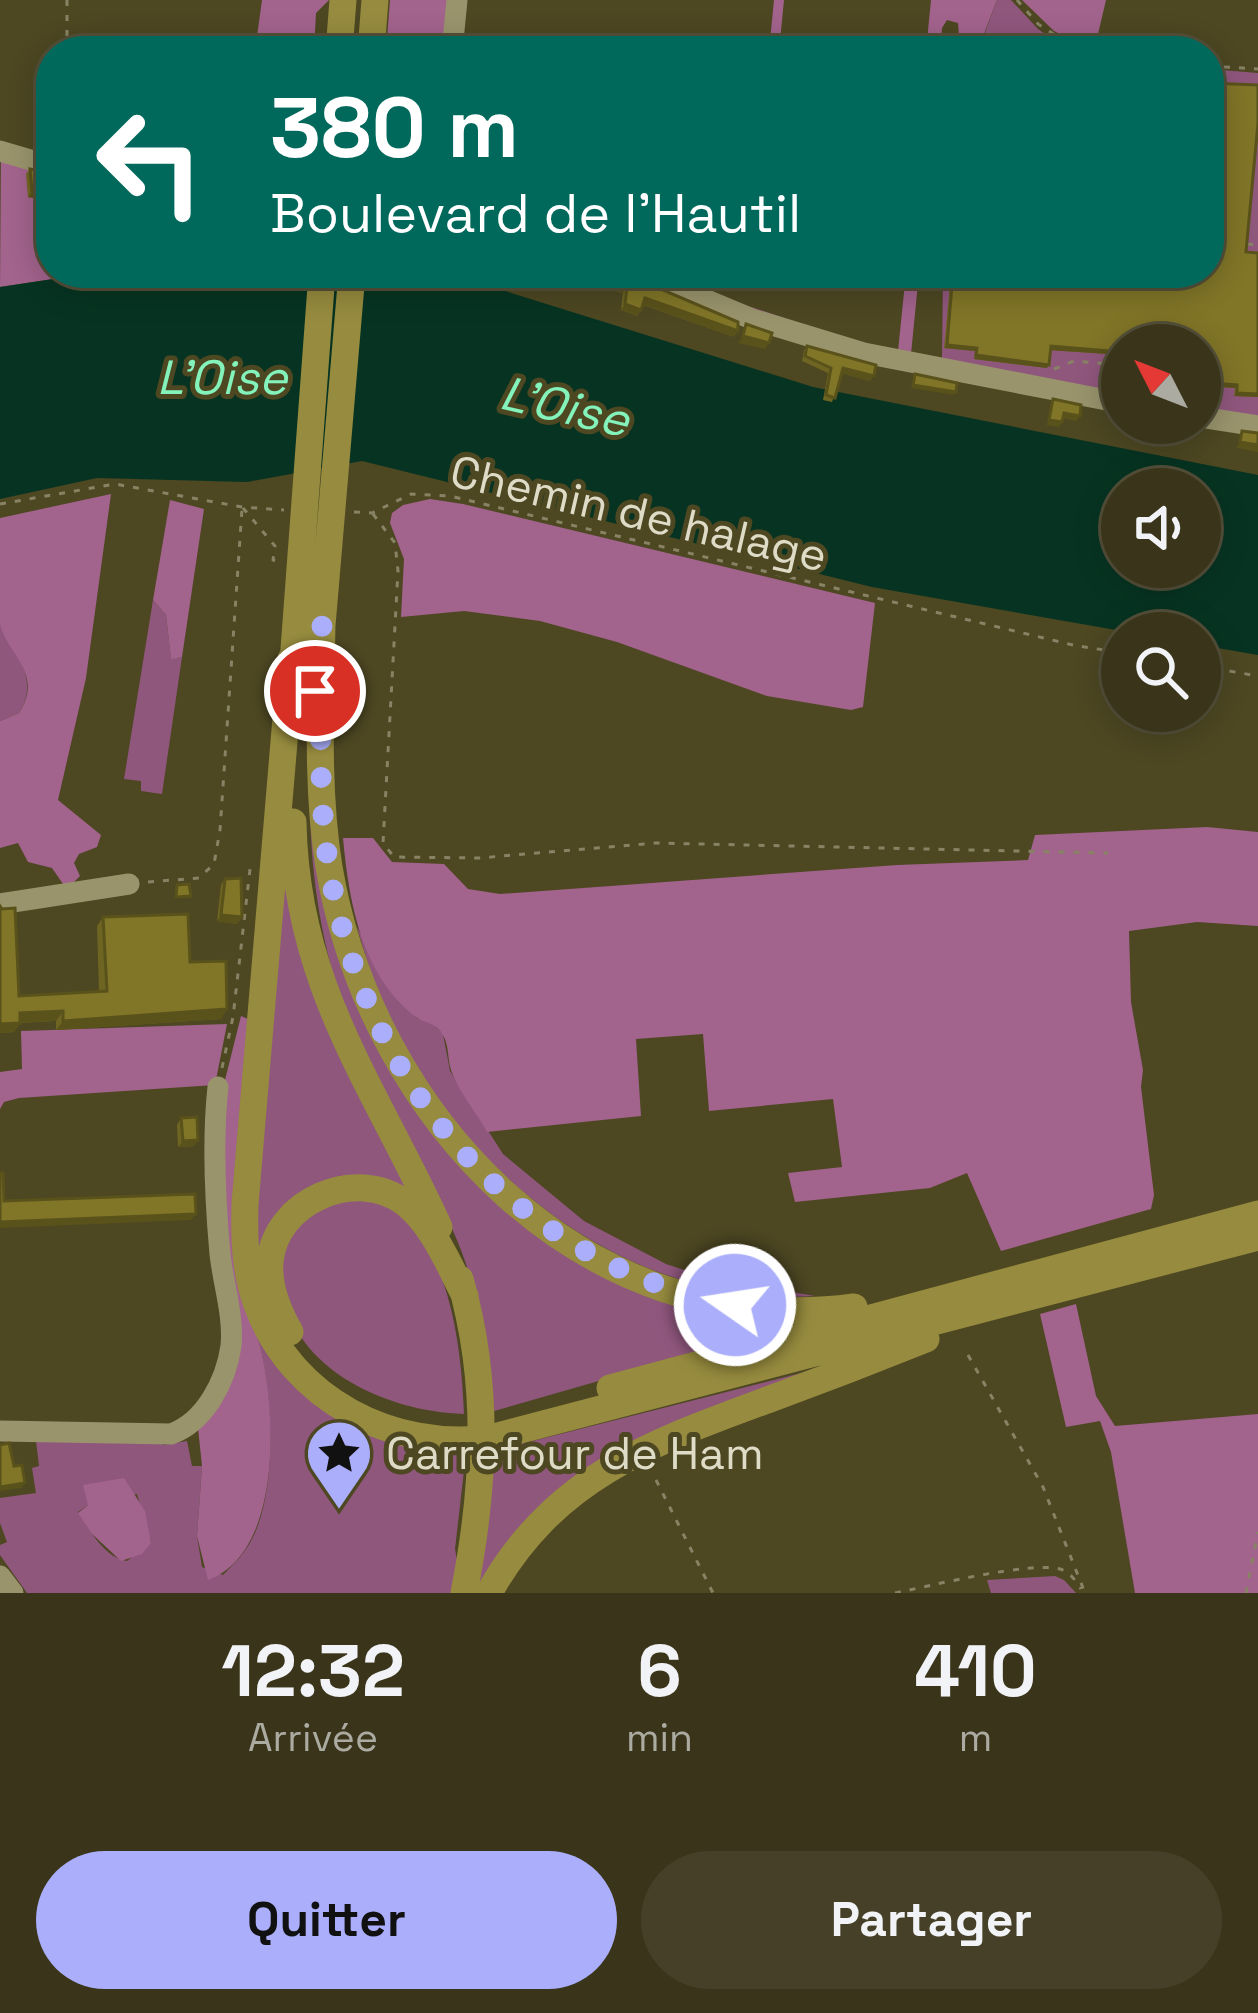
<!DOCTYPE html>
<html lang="fr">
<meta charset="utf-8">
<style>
:root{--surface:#3a351a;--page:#454027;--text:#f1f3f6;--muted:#ababa2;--line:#545039;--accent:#abaffb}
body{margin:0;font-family:"Space Grotesk",sans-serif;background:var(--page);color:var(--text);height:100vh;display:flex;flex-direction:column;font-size:45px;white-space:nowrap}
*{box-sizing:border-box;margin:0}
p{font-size:39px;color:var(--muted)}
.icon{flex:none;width:66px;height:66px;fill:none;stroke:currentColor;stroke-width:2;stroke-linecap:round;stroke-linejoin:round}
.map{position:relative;height:1593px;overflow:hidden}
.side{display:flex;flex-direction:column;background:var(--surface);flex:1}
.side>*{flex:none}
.banner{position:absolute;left:36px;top:36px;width:1188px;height:252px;border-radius:48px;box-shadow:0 6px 30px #0003,0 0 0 3px var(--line);background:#00695c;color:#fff;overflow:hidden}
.needle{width:78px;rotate:312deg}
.tools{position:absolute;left:1101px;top:324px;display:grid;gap:24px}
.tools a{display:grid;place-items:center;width:120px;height:120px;border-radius:50%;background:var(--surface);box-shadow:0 6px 30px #0003,0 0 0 3px var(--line);font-size:60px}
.pin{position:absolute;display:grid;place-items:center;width:102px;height:102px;color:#fff;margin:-51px;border:6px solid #fff;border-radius:50%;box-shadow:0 3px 12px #0007}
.me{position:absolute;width:132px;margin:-66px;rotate:283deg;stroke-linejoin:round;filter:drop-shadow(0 0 9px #0008)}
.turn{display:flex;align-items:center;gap:42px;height:252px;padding:0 36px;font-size:54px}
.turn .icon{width:156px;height:156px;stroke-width:2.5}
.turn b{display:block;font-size:84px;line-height:102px}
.eta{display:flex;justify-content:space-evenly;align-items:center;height:204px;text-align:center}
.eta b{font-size:72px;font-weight:600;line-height:84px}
.primary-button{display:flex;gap:24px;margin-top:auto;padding:24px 36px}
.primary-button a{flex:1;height:138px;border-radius:72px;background:var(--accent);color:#111;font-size:48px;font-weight:600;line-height:138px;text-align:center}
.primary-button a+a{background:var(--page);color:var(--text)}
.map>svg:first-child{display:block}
.green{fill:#90577d;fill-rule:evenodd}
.forest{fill:#a2638c}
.water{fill:#073422;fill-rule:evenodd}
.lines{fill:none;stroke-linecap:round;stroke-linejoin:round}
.path{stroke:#888365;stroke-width:3;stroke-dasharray:6 9;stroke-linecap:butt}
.minor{stroke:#99946c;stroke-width:21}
.major{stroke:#968b3e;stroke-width:27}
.wall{fill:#6f6522}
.shaded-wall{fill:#5a521b}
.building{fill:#817527;stroke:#5a521b;stroke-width:3}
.route{stroke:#abaffb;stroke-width:21;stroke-dasharray:0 37.8}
.labels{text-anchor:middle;stroke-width:10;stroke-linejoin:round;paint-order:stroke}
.street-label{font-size:45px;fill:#dedbc7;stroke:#4d4722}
.poi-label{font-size:45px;fill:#dedbc7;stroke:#4d4722;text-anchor:start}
.water-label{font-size:48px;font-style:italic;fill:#83f2bb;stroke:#4d4722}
</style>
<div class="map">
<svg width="1258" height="1593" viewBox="0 0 1258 1593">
<rect width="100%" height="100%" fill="#4d4722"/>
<!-- green -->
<path class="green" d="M997,0H1011L1038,29L1069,51H958L959,36L983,38Z
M1209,69L1258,73V420L1200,410V362L1213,249L1209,248Z
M668,273L742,304L857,342L942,358L943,273H1153L1122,345V395L1001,377L797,328Z
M153,600L166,615L171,658L182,657L162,794L141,791V781L124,779Z
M0,625C16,653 40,681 19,713L0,721Z
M310,806L323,872L440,1142L500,1204L763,1321L766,1333L494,1411C485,1358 481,1301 461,1250C435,1182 391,1122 362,1055C327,975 311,893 310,806Z
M281,868L406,1186L401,1191L324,1186L262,1275L253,1213Z
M357,927L390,987L417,1018L433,1024L443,1034L450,1071L503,1154L584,1221L666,1264L706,1277L815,1296C651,1306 505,1206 417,1071C388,1027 371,977 357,927Z
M342,1197L397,1206C408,1221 423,1236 431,1253C455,1301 462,1361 464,1414C383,1412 277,1363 283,1269C283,1257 281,1242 288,1233C300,1218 326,1207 342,1197Z
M253,1323L272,1352L436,1451L466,1453L455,1549L458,1565L453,1593H27L0,1555V1545L7,1542L0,1523V1498L36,1493L32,1468L39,1466L36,1441H162L163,1445L187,1441L192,1466H202L197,1536L202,1567L223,1575C235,1563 246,1552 253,1537C279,1485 273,1376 253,1323ZM137,1494L151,1542L127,1561C105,1558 89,1530 78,1512L88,1505Z
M813,1370L648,1435L474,1593L493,1451Z
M1055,1576L1064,1580L1076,1593H991L987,1580Z"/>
<!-- forest -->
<path class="forest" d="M262,0H329L316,13L314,51H255Z
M390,0H452L446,51H386Z
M774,0H784L779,51H769Z
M931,0H997L982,39L959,36L958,23L947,20L942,28L940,51H926Z
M1022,0H1106L1094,51L1054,31Z
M1,145L51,162V273H93L0,287Z
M906,273H919L911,354L898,351Z
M111,494L86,678L58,800L101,835L97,847L79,854L74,863L80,876L72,884H63L52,868L28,862L18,843L0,848V721L19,713C44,674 9,656 0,625C0,603 0,544 0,518Z
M430,499L463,504L875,603L863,707L851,710L767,696L617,642L540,621L464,611L401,617L404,559L390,523L392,513L403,505Z
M170,500L204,509L182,657L171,659L166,615L153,600Z
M1207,827L1258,832V926L1197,922L1129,931L1131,1002L1143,1070L1141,1087L1154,1195L1151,1209L1001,1251L967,1173L930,1188L795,1202L788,1173L842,1167L833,1099L709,1111L703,1034L636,1039L641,1116L487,1132C477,1113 461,1095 453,1075C446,1060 451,1044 440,1031C433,1022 424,1023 416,1017C361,975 349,901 343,838H373L392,862L444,864L468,889L500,894L897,865L1028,860L1035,835Z
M241,1016L248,1019L253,1323C277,1386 288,1552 208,1580L197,1536L202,1466L198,1428L220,1399L225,1246L223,1088Z
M227,1024L215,1085L19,1098L4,1102L0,1109V1072L22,1069L21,1031Z
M1076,1304L1096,1396L1115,1426L1258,1414V1593H1135L1111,1452L1100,1421L1066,1427L1040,1314Z
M124,1478L145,1511L151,1543L142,1554L121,1561L91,1533L78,1513L88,1505L83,1485Z"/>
<!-- water -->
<path class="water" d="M93,273H447L813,387L1258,475V655L1200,645V633H1133L872,587L362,461L247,482L97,478L0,499V287ZM1122,489H1200V567H1122Z"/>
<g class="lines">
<!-- path -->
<path class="path" d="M67,0V51
M1017,0L1038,24L1080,51
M1209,66L1258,69
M1247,244L1258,245
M1054,369L1074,361L1122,365
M1200,390L1209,398
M0,504L115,484L242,507L284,510
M243,508L275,546L273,560L278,561
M354,512L372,513L411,494L450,496L1073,645L1122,653
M373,514L395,543L398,571L383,843L394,857L479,858L655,843L1108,853
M1200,666L1258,676
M148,882L199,878L214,864L220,830L242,509
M222,1068L233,1017L250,869
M968,1355L1043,1487L1085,1593
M656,1480L713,1593
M895,1593C930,1586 1030,1561 1060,1569C1070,1572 1076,1581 1081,1589
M1246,1593L1258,1532"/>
<!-- minor -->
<path class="minor" d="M452,51L457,0
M0,151L51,166
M642,273L752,319L864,353L1122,403
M1200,417L1258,426
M0,904L129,884
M0,1431L171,1434C205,1422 226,1381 231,1346C234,1316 223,1283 220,1254C215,1199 212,1142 218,1087
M0,1576L13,1593"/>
<!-- major -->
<path class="major" d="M339,51L343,0
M371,51L375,0
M322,621C321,703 316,786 329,867C371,1118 584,1343 854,1307
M321,637L352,273
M291,659L245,1204C244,1238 245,1272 257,1305C292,1400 393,1451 490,1438L1258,1237
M292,676L322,273
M293,822C296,986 374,1085 439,1227
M460,1279C490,1384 485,1486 464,1593
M290,1332C278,1311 268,1287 270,1262C275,1201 356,1166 405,1203C433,1225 449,1265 465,1296
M610,1388L1258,1214
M489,1593C553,1477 653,1442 770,1399C822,1380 874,1360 926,1339"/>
</g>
<!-- wall -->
<path class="wall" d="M30,169L51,173L50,214L35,210L38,199L28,197L26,174Z
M1246,252L1258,397L1234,396L1235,388L1207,386L1209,362L1122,345V355L1050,350L1047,368L974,359L975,351L944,348L951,273H1209Z
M583,273H607L734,337L643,305L637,316L621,310L623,293L578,283Z
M807,346L870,381L842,373L832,402L823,400L828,373L802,361L804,350Z
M225,879L242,917L237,924L217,921L221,885Z
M0,906L19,996L99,992L97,926L103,917L190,962L227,1009L221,1019L56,1030V1021L20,1023L14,1032L0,1033Z
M181,1118L194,1146L178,1147L177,1125Z"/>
<!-- shaded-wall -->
<path class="shaded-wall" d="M32,191L42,194L38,199L28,197Z
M40,205L51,208L50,214L35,210Z
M582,277L627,288L623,293L578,283Z
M645,298L738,331L734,337L641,304Z
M625,304L641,310L637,316L621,310Z
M743,336L769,343L765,349L738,343Z
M947,345L977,348L975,351L944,348Z
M1051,346L1122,352V355L1048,350Z
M976,355L1049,365L1047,368L974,359Z
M843,368L874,376L870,381L839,373Z
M1209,383L1237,385L1235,388L1207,386Z
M913,385L956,392L954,395L911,388Z
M1237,393L1258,394V397L1234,396Z
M1064,413L1080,416L1076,421L1060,418Z
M1049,420L1062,422L1059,427L1046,425Z
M1240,442L1258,445V452L1236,448Z
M221,915L242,917L237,924L217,921Z
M227,1009L221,1019L56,1030L63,1021Z
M63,1011L56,1021L13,1023L20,1013Z
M20,1023L14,1032L0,1033V1024Z
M198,1140L194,1146L178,1147L183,1141Z
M196,1214L191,1220L0,1228V1222Z
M25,1483L22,1488L0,1491V1487Z"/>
<!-- building -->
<path class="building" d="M962,41L982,42V51H962Z
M1209,83L1258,85V123L1246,252L1258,253V394L1237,393V385L1209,383L1211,359L1200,358V345H1122V352L1051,346L1049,365L976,355L977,348L947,345L953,273H1209Z
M30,169L51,173V208L40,205L42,194L32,191Z
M583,273L628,275L738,322V331L645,298L641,310L625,304L627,288L582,277Z
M746,324L772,333L769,343L743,336Z
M807,346L876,365L874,376L843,368L835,398L826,395L831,368L805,356Z
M915,374L957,383L956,392L913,385Z
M1053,399L1081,405L1080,416L1064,413L1062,422L1049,420Z
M1242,431L1258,433V445L1240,442Z
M241,878L242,917L221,915L225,879Z
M189,884L191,896L176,897L177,885Z
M0,906L2,909L15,908L19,996L107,991L103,917L188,914L190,962L226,961L227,1009L63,1021V1011L20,1013V1023L0,1024Z
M197,1117L198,1140L183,1141L181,1118Z
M0,1173H3L4,1201L195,1194L196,1214L0,1222Z
M9,1443L14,1466L22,1465L25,1483L0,1487V1445Z"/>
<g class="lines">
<!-- route -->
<path class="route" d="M315,691L322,621C322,703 316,786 329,867C364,1083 516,1265 735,1305"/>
</g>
<!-- icons -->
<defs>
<g id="sight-pin" transform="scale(3.45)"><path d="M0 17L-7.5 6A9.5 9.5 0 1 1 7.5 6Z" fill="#abaffb" stroke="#4d4722"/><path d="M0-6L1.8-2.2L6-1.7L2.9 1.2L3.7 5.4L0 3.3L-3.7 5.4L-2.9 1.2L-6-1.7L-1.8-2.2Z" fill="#111"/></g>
</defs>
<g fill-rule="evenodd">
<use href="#sight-pin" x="339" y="1453"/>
</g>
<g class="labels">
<!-- street labels -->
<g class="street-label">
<text transform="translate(639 513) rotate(13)" y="16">Chemin de halage</text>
</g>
<!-- poi labels -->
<g class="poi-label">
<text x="386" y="1469">Carrefour de Ham</text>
</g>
<!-- water labels -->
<g class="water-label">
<text x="222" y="394">L’Oise</text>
<text transform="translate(565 406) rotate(13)" y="17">L'Oise</text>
</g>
</g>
</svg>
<div class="tools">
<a><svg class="needle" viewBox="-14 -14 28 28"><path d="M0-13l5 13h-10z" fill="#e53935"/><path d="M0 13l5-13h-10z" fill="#ababa2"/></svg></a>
<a><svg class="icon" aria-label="sound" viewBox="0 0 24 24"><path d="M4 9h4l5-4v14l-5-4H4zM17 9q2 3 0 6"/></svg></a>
<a><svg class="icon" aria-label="search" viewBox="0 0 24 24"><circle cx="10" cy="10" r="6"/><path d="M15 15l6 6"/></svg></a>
</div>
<div class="pin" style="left:315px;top:691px;background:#d93025"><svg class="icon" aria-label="arrive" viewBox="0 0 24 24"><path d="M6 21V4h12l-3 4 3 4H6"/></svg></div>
<svg class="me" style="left:735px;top:1305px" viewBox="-20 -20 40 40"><circle r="17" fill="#abaffb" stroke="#fff" stroke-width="3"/><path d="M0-11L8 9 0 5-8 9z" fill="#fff"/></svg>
<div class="banner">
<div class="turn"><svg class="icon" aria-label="left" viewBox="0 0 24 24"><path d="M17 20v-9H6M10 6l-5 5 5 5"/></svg><div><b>380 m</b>Boulevard de l'Hautil</div></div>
</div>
</div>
<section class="side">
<div class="eta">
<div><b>12:32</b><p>Arrivée</p></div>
<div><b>6</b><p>min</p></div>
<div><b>410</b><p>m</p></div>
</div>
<div class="primary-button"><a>Quitter</a><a>Partager</a></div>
</section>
